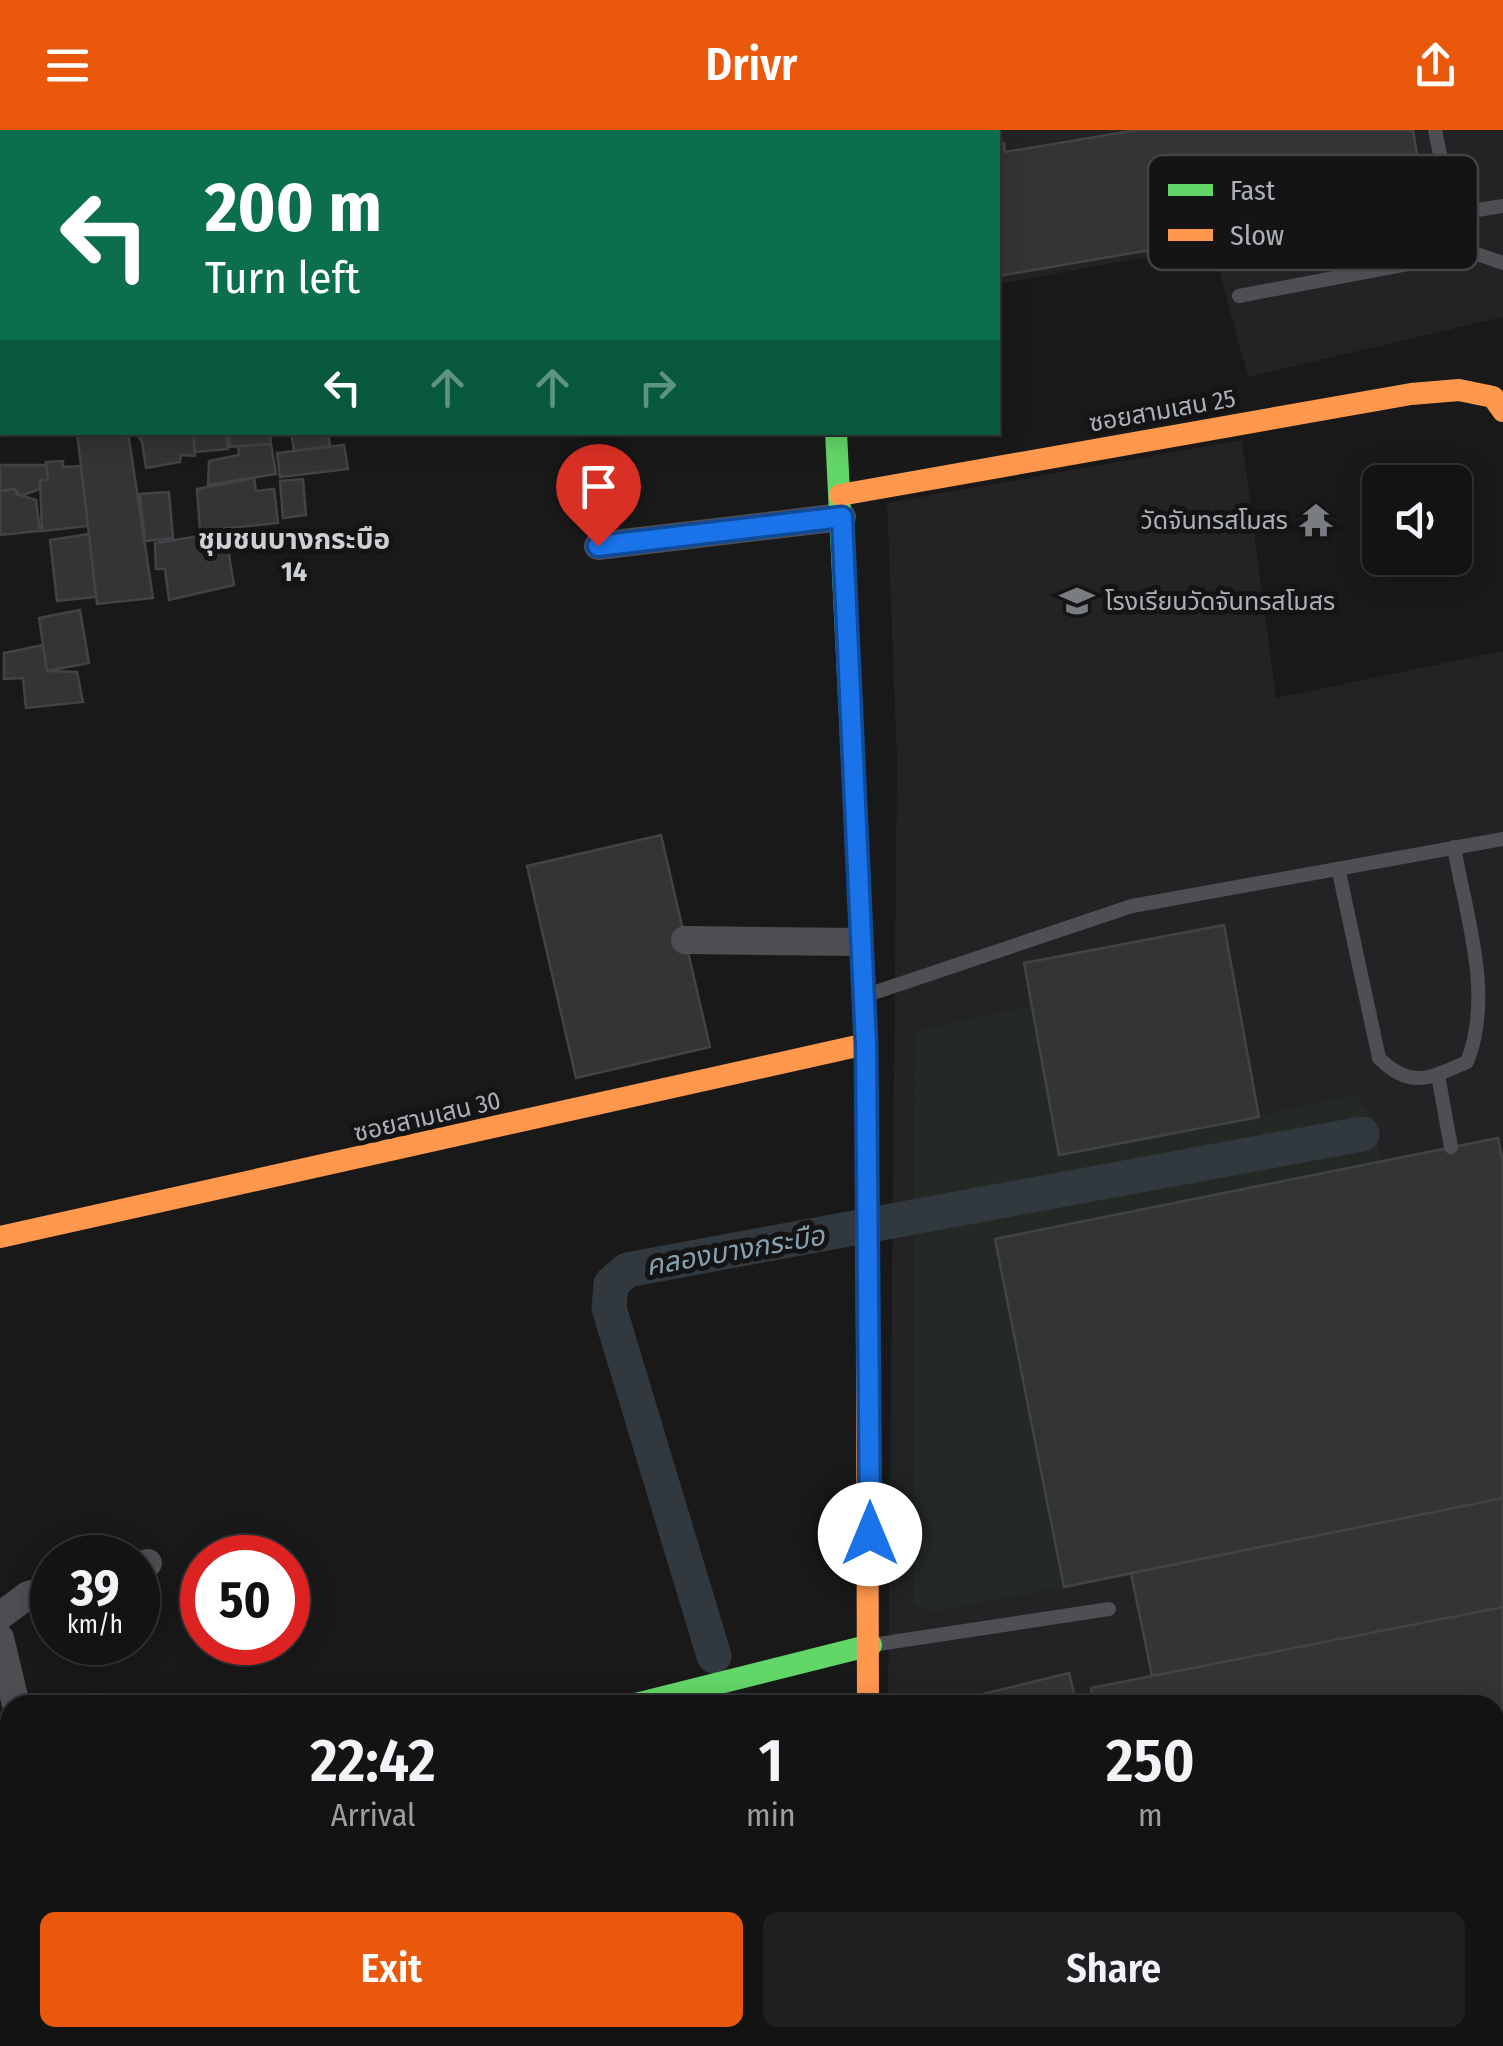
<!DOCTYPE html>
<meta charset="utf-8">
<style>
:root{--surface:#131314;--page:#202022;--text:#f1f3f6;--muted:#9d9ea0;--line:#323234;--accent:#ea580c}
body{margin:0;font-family:"Fira Sans Condensed","Noto Sans Thai",sans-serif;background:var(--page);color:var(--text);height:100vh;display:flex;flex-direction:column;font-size:38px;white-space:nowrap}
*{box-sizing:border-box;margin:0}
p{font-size:32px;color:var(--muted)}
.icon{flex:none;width:55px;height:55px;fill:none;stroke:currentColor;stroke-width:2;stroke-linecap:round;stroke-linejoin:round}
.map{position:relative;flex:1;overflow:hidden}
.details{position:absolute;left:0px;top:1565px;width:1505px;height:352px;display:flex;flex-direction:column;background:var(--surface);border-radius:30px 30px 0 0;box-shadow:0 5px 25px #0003,0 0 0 2px var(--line)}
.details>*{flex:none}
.hud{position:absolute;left:0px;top:0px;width:1000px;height:305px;box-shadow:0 5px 25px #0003,0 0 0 2px var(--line);background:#0b6e4f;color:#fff;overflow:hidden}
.fabs{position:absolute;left:1362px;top:335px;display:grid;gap:20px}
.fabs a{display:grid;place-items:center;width:110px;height:110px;border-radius:15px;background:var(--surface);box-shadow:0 5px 25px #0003,0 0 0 2px var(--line);font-size:50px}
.speed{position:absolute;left:30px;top:1405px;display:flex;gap:20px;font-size:50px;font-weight:700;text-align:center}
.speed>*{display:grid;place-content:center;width:130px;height:130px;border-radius:50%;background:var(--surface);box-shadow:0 5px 25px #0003,0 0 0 2px var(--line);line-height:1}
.speed small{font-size:25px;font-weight:400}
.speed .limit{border:15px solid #d22;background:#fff;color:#111}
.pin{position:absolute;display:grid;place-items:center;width:85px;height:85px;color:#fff;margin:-102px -42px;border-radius:50% 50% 50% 0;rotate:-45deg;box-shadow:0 0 10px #0007}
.pin .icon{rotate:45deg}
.me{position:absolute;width:110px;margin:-55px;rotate:0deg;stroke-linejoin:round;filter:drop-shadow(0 0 8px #0008)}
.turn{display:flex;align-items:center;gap:35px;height:210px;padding:0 40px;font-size:45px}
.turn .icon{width:130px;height:130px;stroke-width:2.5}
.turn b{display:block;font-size:70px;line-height:85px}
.lanes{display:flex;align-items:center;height:95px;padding:0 40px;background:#0003;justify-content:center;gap:50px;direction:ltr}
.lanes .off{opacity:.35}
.eta{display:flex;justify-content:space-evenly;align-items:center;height:170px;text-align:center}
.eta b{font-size:60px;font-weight:600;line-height:70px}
.action{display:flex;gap:20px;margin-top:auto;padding:20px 40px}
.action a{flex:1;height:115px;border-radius:15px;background:var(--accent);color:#fff;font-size:40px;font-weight:600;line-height:115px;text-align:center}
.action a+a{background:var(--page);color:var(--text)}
header{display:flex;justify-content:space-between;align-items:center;height:130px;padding:0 40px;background:var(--accent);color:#fff;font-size:45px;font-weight:600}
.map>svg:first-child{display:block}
.built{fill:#232325}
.green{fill:#232924}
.water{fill:#31393e}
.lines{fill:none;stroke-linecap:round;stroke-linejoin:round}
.canal{stroke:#31393e;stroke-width:35}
.building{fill:#343435;stroke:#424346;stroke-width:2.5}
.lane{stroke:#4e4f52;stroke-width:14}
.street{stroke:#4e4f52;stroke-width:28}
.fast{stroke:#63d668;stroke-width:22}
.slow{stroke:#ff974d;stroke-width:22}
.route-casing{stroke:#114b97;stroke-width:25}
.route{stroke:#1a73e8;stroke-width:18}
.labels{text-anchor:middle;stroke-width:10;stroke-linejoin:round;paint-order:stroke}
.street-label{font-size:25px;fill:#acb1b9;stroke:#141415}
.poi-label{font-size:25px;fill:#acb1b9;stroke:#141415;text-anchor:end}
.neighbourhood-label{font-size:28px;font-weight:bold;fill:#cdd0d5;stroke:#141415}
.water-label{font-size:28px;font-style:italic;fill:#87a0b0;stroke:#141415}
.key{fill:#141415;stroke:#424346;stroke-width:2.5}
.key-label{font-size:28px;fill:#acb1b9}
</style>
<header><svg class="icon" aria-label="menu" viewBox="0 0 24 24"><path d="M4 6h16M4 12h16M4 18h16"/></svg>Drivr<svg class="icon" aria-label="share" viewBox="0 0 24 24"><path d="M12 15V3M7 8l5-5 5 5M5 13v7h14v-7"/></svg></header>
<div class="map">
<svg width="1503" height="1916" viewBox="0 0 1503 1916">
<rect width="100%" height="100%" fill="#19191a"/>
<!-- built -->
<path class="built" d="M247,0H790V2H247Z
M856,0H1503V187L1248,247L1212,115L998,154V2Z
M1242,310L1276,568L1503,521V1916H886V1908H1495V1575H888L897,630L887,373Z"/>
<!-- green -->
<path class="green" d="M1032,876L1259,986L1355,964L1375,990L1380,1031L996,1109L1064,1457L938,1481L914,1475L913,901Z
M355,1908H600L598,1916H347V1910Z
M752,1908H802L801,1916H752Z"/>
<!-- water -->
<path class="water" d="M10,1903V1908H122L87,1916H0V1905Z"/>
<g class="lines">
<!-- canal -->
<path class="canal" d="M714,1526L609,1178L611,1154L627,1140L1362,1004"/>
</g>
<!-- building -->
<path class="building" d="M0,0H43L44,2H2L0,17Z
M153,0H231L219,2Z
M290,0H707L709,2H291Z
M1137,0H1413L1425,74L1221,117L1220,108L998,146V14L1004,13L1005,22Z
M2,146V213L0,214V147Z
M77,302H128L153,468L97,474Z
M136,302H193L195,326L181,325L180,332L146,338L142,312Z
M193,302H227L228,319L195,322Z
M229,302H270L271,314L230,317Z
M291,302H328L330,316L294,321Z
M271,314L276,344L208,355L209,331L239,325L238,316Z
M344,315L348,339L280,347L277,323Z
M63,331V337L81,336L88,396L42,401L40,350H48L46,332Z
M0,335H46L48,350H40V359L20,366L15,359L0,361Z
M254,348L256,361L274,359L278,393L200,401L197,359Z
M303,349L306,385L283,388L280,351Z
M15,359L16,364L36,370L40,401L0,405V361Z
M169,362L173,408L145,411L140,364Z
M225,402L234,455L169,470L165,439H156L155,413Z
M89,404L96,467L57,471L50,410Z
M80,480L89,533L47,541L39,488Z
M43,515L47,541L77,542L83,572L26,578L23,548L4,549V523Z
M661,705L710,917L576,948L527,736Z
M1224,795L1259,987L1059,1025L1024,833Z
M1498,1008L1503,1033V1368L1064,1457L995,1109Z
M1503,1368V1477L1152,1546L1131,1443Z
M1503,1477V1783L1495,1785V1575H1095L1091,1558Z
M1069,1543L1077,1575H955L954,1571Z
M580,1908H655V1916H580Z
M953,1908H1155L1156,1916H955Z"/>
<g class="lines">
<!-- lane -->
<path class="lane" d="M1435,0L1452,84L1471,122
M1452,84L1503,76
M1239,166L1471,122L1503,133
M1339,742L1379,928C1411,960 1430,948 1467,932C1494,865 1466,786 1454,717
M864,866L1132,776L1503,709
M1438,945L1451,1017
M872,1515L1109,1479
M691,1916V1908"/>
<!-- street -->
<path class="street" d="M0,248L2,247
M598,416L842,387
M685,810L859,812
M138,1436L148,1433
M0,1486L28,1465L52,1459
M0,1508L16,1575
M0,1730L10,1728
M222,1916L258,1908"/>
<!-- fast -->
<path class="fast" d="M814,0V2
M836,302L856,709
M632,1575L871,1515
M851,1908V1916"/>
<!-- slow -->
<path class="slow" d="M840,365L1411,264L1459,260L1493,267L1503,281
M856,709L866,914L868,1575
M0,1107L866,914"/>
</g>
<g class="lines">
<!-- route casing -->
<g class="route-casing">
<path id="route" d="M598,416L842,387L866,914L870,1404"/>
</g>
<!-- route -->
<use href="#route" class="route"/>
</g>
<!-- icons -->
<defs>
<g id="temple-bare" transform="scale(2.7)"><path d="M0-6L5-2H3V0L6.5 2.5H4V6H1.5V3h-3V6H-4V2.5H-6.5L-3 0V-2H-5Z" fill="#797c81" stroke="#141415" stroke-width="2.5" paint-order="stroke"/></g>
<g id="school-bare" transform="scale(2.7)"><path d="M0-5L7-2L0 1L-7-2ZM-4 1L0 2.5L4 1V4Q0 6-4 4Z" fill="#797c81" stroke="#141415" stroke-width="2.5" paint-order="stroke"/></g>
</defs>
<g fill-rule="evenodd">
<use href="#temple-bare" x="1316" y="390"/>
<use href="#school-bare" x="1077" y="471"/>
</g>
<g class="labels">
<!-- street labels -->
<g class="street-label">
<text transform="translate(1162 280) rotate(-10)" y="9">ซอยสามเสน 25</text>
<text transform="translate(427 986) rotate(-13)" y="9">ซอยสามเสน 30</text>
</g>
<!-- poi labels -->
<g class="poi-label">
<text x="1288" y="399">วัดจันทรสโมสร</text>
<text x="1105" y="480" text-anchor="start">โรงเรียนวัดจันทรสโมสร</text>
</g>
<!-- neighbourhood labels -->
<g class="neighbourhood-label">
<text x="294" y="419">ชุมชนบางกระบือ<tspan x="294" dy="32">14</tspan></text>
</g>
<!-- water labels -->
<g class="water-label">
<text transform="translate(735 1120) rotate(-10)" y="10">คลองบางกระบือ</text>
</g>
</g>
<!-- legend -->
<rect x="1148" y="25" width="330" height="115" rx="15" class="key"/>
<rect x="1168" y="54" width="45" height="12" fill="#63d668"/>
<rect x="1168" y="99" width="45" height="12" fill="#ff974d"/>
<g class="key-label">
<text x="1230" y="70">Fast</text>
<text x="1230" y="115">Slow</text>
</g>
</svg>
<div class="fabs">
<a><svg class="icon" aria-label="sound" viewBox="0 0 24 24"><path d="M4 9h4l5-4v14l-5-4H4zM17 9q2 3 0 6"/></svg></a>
</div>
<div class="speed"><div>39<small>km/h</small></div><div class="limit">50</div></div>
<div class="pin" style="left:598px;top:416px;background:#d93025"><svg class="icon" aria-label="arrive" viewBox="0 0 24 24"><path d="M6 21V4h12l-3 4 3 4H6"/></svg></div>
<svg class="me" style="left:870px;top:1404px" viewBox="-20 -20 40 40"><circle r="19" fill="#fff"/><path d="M0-13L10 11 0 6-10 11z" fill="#1a73e8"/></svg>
<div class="hud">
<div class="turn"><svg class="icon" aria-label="left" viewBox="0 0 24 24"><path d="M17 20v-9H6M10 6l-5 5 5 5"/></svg><div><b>200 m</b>Turn left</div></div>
<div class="lanes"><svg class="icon" aria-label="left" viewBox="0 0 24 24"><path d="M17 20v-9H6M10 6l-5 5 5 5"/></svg><svg class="icon off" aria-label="ahead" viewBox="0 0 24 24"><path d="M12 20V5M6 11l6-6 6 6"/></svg><svg class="icon off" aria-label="ahead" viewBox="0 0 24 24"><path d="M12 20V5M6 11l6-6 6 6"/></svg><svg class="icon off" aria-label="right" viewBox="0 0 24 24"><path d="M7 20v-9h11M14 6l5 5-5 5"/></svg></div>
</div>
<section class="details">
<div class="eta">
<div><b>22:42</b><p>Arrival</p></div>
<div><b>1</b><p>min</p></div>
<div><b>250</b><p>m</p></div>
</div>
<div class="action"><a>Exit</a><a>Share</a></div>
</section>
</div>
